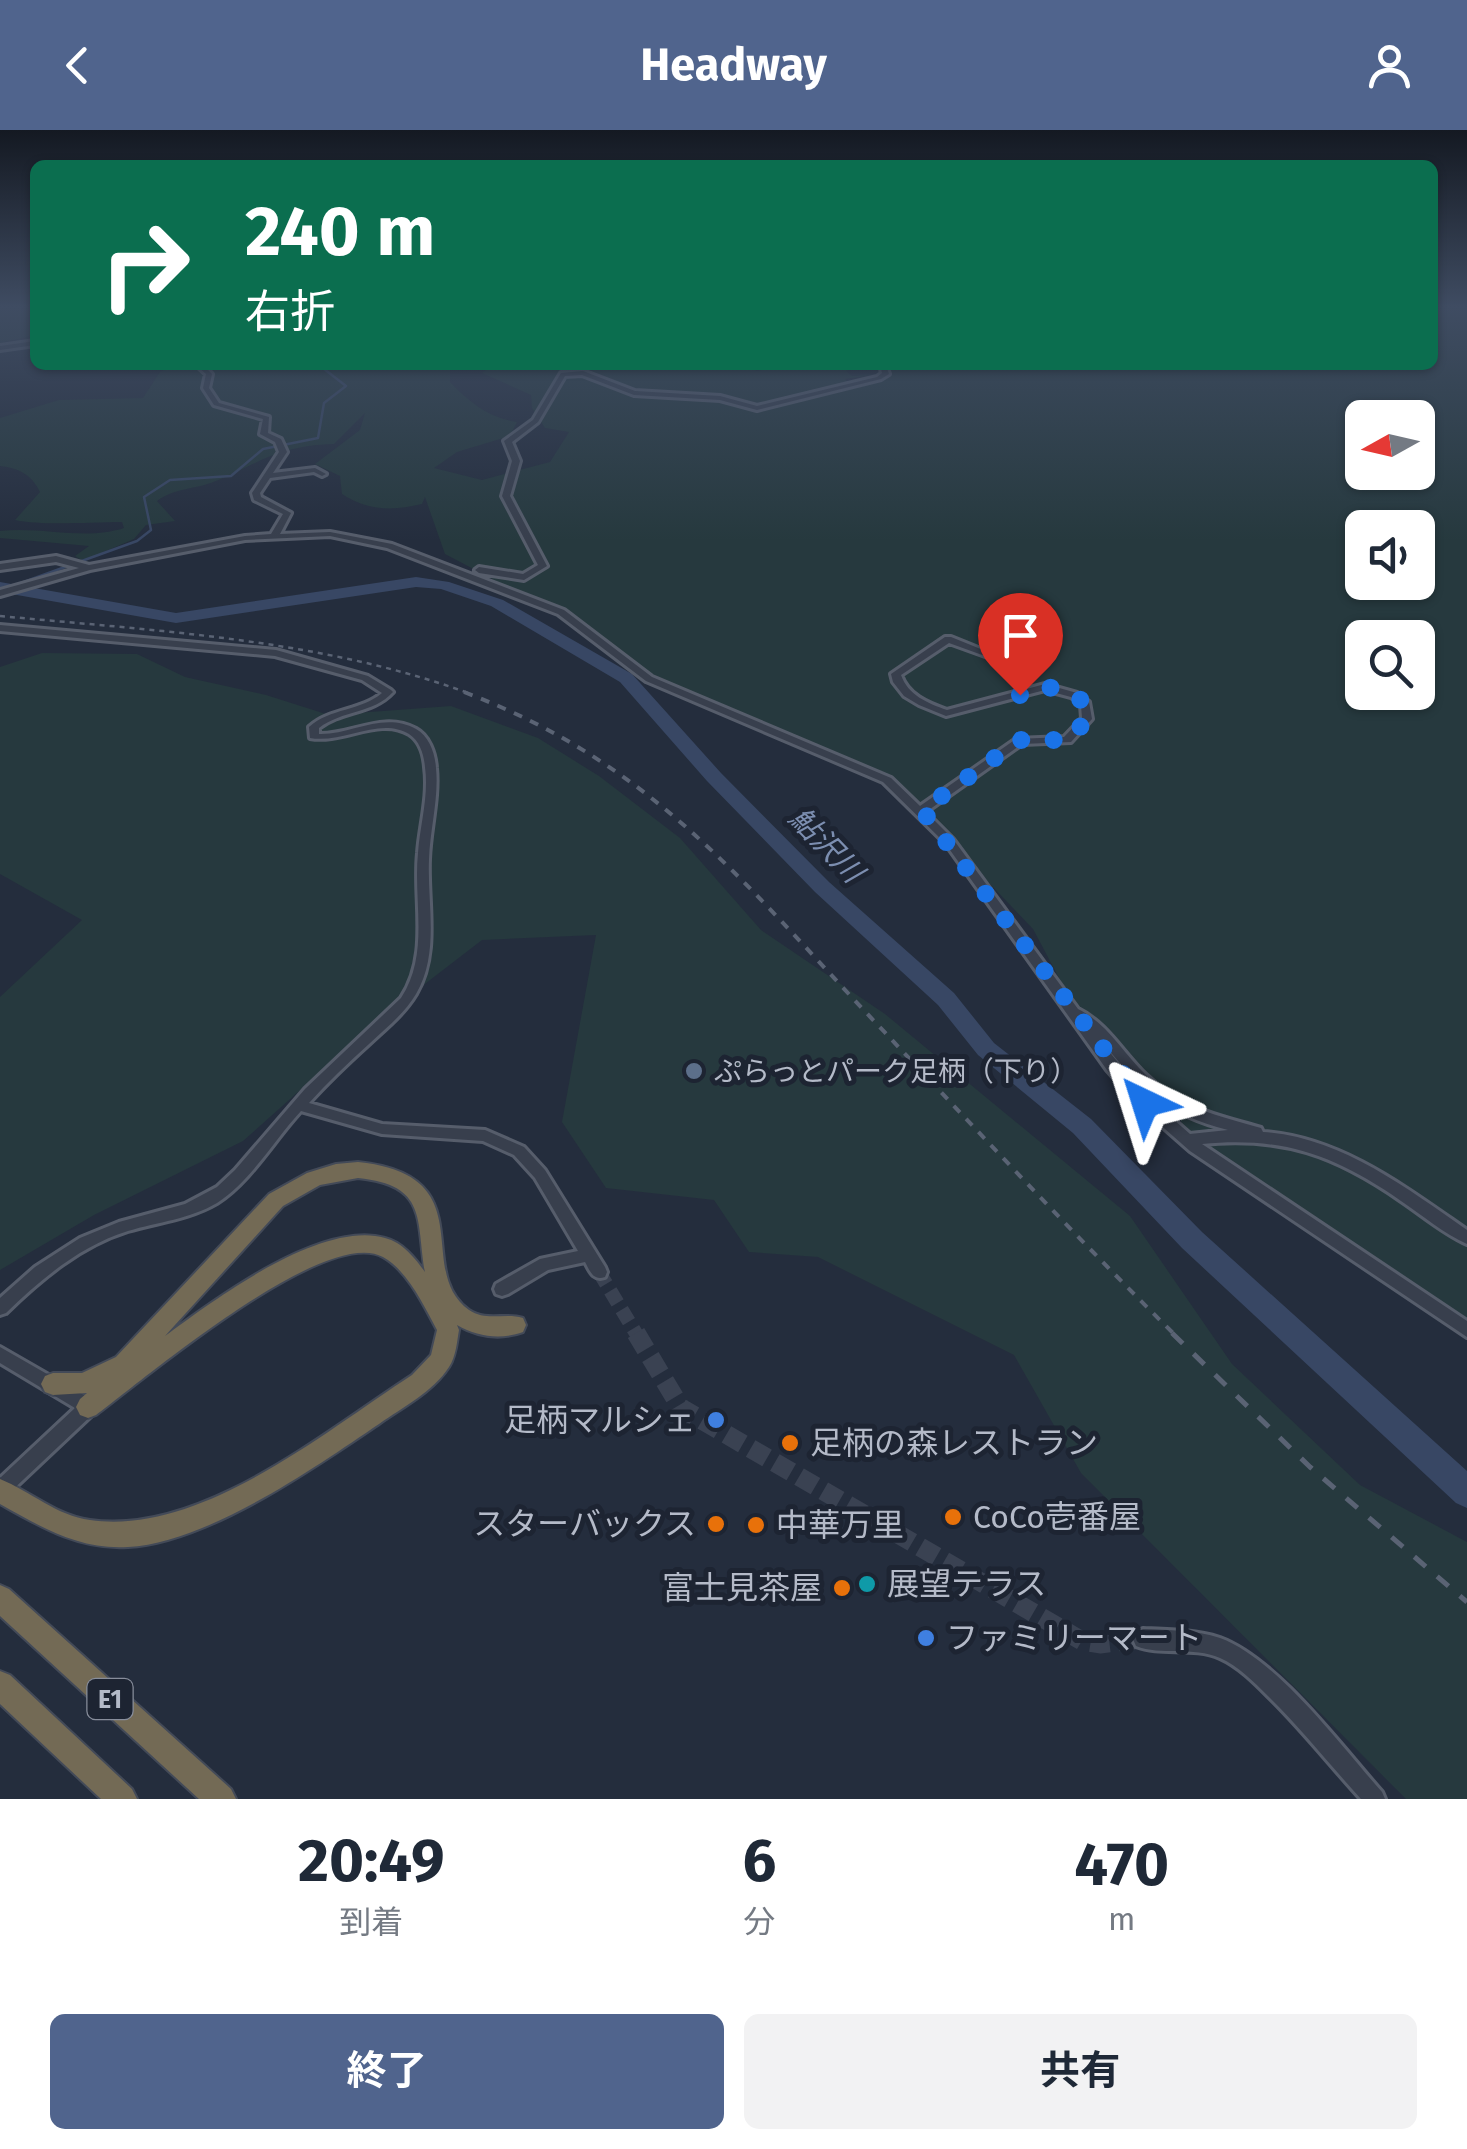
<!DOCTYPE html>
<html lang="ja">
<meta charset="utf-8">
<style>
:root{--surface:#fff;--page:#f2f2f3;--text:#1f2937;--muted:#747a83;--accent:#50648d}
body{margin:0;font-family:"Fira Sans","Noto Sans JP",sans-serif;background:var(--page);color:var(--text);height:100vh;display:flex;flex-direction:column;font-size:38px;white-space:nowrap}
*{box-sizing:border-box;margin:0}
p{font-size:32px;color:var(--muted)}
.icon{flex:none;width:55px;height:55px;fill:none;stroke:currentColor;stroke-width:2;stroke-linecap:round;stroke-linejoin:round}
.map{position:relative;height:1669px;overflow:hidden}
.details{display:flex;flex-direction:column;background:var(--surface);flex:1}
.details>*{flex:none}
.top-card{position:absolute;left:30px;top:30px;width:1408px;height:210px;border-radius:15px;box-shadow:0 2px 8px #0004;background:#0b6e4f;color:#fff;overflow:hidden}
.needle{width:65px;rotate:262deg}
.tools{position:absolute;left:1345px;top:270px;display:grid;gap:20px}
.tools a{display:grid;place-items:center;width:90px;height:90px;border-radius:15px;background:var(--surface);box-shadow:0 2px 8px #0004;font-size:50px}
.pin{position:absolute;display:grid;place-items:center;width:85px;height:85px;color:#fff;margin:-102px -42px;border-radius:50% 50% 50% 0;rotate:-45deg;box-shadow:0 0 10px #0007}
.pin .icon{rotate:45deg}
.me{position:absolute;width:110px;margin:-55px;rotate:319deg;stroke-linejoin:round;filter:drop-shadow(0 0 8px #0008)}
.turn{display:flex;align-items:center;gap:35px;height:210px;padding:0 50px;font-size:45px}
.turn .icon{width:130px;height:130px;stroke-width:2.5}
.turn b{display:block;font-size:70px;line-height:85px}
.eta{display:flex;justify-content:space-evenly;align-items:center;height:170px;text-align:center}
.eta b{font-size:60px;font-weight:700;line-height:70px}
.primary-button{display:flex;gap:20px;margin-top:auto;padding:20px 50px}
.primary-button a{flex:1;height:115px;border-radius:15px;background:var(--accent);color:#fff;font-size:40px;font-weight:700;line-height:115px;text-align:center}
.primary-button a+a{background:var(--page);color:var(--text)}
header{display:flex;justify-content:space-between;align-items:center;height:130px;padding:0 50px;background:var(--accent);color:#fff;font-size:45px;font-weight:700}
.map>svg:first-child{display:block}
.green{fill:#26393e;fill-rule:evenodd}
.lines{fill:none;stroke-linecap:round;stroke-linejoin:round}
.stream{stroke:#384764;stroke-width:2.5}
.river{fill:#384764;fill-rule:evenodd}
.minor-tunnel-far1{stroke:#3a4252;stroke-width:14;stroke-dasharray:14 8;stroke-linecap:butt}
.minor-tunnel{stroke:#3a4252;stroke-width:19;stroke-dasharray:19 9;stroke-linecap:butt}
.minor-casing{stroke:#565d6b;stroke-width:6}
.highway-casing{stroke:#434a58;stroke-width:4}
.minor{fill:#383f4d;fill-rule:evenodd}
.highway{fill:#736a55;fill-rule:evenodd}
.rail-far2{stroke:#5a6374;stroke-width:2.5;stroke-dasharray:5 5;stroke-linecap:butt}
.rail-far1{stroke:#5a6374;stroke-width:4;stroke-dasharray:9 9;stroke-linecap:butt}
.rail{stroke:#5a6374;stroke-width:5;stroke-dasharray:15 15;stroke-linecap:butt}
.route{stroke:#1a73e8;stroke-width:18;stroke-dasharray:0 32.4}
.service-dot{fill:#5c6f8a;stroke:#1d2432;stroke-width:4}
.shop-dot{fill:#3f7fe0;stroke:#1d2432;stroke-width:4}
.food-dot{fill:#e8710a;stroke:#1d2432;stroke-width:4}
.culture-dot{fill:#0f9aa8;stroke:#1d2432;stroke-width:4}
.labels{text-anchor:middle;stroke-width:10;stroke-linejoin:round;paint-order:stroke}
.shield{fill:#1d2432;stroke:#878d9b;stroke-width:2.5}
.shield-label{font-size:25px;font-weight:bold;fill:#b4bac8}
.poi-label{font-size:28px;fill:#b4bac8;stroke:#1d2432;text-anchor:start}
.water-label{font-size:30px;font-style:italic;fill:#7c8eb0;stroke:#1d2432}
.near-poi-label{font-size:32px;fill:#b4bac8;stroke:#1d2432;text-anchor:start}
</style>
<header><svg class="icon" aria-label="back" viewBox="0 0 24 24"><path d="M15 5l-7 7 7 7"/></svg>Headway<svg class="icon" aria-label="person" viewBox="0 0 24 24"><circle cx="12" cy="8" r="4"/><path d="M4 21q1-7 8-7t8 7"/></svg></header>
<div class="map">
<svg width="1467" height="1669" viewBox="0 0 1467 1669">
<rect width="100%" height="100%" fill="#242d3d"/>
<!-- green -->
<path class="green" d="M0,177H35V205L0,213Z
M1433,177H1467V1207L1186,1010L1176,973L1112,934L1075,878L1033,799L949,711L918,670L842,631L638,542L570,490L445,424L425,367L422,374C393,381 367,381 342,364L340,346L315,334L360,300L365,283L334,314C278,316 263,331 216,351C195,360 176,357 157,371L175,391L146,395L134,409L83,431L75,426L89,416L0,408V401C41,396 85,411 124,398L122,392C91,392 43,396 15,390L40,362C32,345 19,338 0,336V288L59,270L143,268L160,242L175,235L450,237V252C469,272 489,288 517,292L510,306L457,322L434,338L482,350L550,332L569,302L545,298L532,278L531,265L482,243L492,235H742L757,241L778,235H849L855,238L846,241L852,246L872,245L845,249L850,255L886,244L883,235H1432ZM1362,288H1418V342H1362ZM1362,398H1418V452H1362ZM1362,508H1418V562H1362Z
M42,523L137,524L185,547L266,565L329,585L451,576L538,608L599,646L680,708L761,800L885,884L1130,1086L1232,1234L1360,1355L1467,1412V1669H1406L1081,1343L1014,1225L818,1127L749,1122L714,1070L606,1058L562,992L596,805L482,810L382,887L243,1011L94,1085L0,1140V867L82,790L0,744V537Z"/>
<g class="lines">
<!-- stream -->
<path class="stream" d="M7,458L137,411L151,400L144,367L170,350L231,346L263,319L318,308L324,273L346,256L319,235"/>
<!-- river -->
<path class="river" d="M416,447L449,452L503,470L632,544L721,643L829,752L954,863L994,913L1091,989L1202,1102L1467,1341V1378L1456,1373L1182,1118L1073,1003L978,925L938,875L815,762L707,651L620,552L491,476L441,459L416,457L176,493L0,462V452L176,483Z"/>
<!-- minor-tunnel-far1 -->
<path class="minor-tunnel-far1" d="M599,1142L637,1205"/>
<!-- minor-tunnel -->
<path class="minor-tunnel" d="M636,1203L681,1278L1082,1511L1100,1514L1143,1509"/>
<!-- minor casing -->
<g class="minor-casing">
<path id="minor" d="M35,211V215L0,220V216Z
M196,235H203L212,244L209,258L219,273L269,287L268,303L281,309L287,322L273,343L315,338L326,344L322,346L314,342L270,348L260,363L261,367L291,383L280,404L330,402L392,414L564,480L652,547L891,648L920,676L1016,609L1064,607L1082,588L1081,575L1071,567L1045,560L946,586L919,575L904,566L893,552L891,544L945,507H951L993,524L991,526H985L949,513L901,545C908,565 927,573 947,580L1045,554L1077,563L1089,572L1092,589L1071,612L1022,614L926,682L953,709L1078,879C1107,893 1123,923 1146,945C1181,979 1217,985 1261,998L1263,1002C1340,1007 1405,1057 1467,1100V1114C1444,1104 1422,1085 1401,1071C1335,1025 1282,1006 1202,1014L1467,1191V1207L1190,1021L1140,977L1107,940L945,713L883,652L646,551L558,484L387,418L330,406L245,410L90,440L0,466V460L79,438L56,432L0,440V434L56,426L89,435L245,406L271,404L283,384L254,370L252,363L279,322L275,312L260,304L263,289L214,275L203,258L206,244ZM1103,913C1142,961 1167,984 1228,1000L1190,1004C1158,976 1128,948 1103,913Z
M880,235H886L889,244L881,249L757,280L720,270L634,265L582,245L565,246L538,292L512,312L520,331L510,366L547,436L524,450L479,443L475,440L479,437L523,444L538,435L502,366L512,331L504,311L533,290L561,243L583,241L635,261L720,266L757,276L877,247L882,243Z
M0,495L276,520L368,546L391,560L393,562C373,584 342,580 319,598V604C352,605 383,581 416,599C429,606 435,623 436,638C439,668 430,699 429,729C427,774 440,823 416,864C404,884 386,898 369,914C348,933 328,952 309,973L382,994L485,1000L524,1017L545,1040L605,1137L607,1142L605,1147C593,1151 590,1141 585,1132L548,1140L508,1164L502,1166L496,1164L494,1159L496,1154L540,1129L578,1121L535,1048L514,1025L483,1011L382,1004L301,981C274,1010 251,1051 217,1073C190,1089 158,1092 128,1101C80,1116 41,1149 6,1183L0,1185V1168L35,1137L80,1108L119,1092L185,1074L217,1057L235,1040L305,959L401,868C430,824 413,771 418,723C420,695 429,666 425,637C424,625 420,611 409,604C380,586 343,614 310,608L309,597C330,578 361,581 382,563L362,550L275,526L0,501Z
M0,1217L94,1271L96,1277L94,1283L6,1366L0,1369V1348L75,1278L0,1233Z
M1143,1499C1169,1500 1195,1500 1220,1508C1277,1529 1341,1616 1382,1662L1385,1669H1361C1330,1635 1301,1598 1268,1566C1254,1552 1238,1536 1220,1528C1193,1516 1161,1526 1136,1516L1133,1509L1136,1502Z"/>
</g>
<!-- highway casing -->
<g class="highway-casing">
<path id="highway" d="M358,1032C485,1045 413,1140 469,1180C487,1192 505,1182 523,1188L526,1195L523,1202C501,1210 478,1207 457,1195L459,1200C457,1211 456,1227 449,1237C433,1262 403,1277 379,1294C314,1338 207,1413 128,1417C79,1420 41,1397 0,1374V1349C30,1361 57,1386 90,1390C200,1406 324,1302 412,1245L431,1225L437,1200C424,1176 408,1141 383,1127C326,1095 144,1249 96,1285L88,1288L80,1285L76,1277L80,1269L87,1263L53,1265L45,1262L41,1254L45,1246L53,1243H82L116,1227L269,1064L307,1043L336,1034ZM358,1048C428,1055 416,1090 425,1142C415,1128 402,1112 385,1108C321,1090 215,1169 165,1206L283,1076L320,1055Z
M0,1455L9,1459L231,1659L236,1669H199L0,1486Z
M0,1541L10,1545L132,1659L137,1669H101L0,1574Z"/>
</g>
<!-- minor -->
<use href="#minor" class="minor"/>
<!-- highway -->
<use href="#highway" class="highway"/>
<!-- rail-far2 -->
<path class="rail-far2" d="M0,486C158,501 321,509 471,564"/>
<!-- rail-far1 -->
<path class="rail-far1" d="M464,562C652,633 742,751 875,892C974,997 1072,1103 1175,1205"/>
<!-- rail -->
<path class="rail" d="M1172,1203L1310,1337L1467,1472"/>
</g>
<!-- sky -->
<linearGradient id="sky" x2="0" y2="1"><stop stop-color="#141922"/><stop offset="0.43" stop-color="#3f4c62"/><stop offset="1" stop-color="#3f4c62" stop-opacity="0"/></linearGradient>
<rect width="1467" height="411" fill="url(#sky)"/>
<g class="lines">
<!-- route -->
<path class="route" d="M1020,565L1045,556L1074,565L1086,574L1087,590L1067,610H1020L922,680L1145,973"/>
</g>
<!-- markers -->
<circle class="service-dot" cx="694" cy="941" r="10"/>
<g class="shop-dot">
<circle cx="716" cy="1290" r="10"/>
<circle cx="926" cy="1508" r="10"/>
</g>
<g class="food-dot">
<circle cx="790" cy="1313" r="10"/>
<circle cx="953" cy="1387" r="10"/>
<circle cx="716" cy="1394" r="10"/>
<circle cx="756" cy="1395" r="10"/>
<circle cx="842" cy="1458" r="10"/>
</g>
<circle class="culture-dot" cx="867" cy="1454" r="10"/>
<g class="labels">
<!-- shield labels -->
<rect class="shield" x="87.5" y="1549" width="45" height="40" rx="8"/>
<g class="shield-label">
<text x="110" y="1578">E1</text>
</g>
<!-- poi labels -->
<g class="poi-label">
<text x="714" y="951">ぷらっとパーク足柄（下り）</text>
</g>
<!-- water labels -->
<g class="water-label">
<text transform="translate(826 715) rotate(46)" y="10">鮎沢川</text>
</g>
<!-- near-poi labels -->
<g class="near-poi-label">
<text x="696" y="1301" text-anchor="end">足柄マルシェ</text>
<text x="810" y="1324">足柄の森レストラン</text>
<text x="973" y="1398">CoCo壱番屋</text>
<text x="696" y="1405" text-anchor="end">スターバックス</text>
<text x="776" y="1406">中華万里</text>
<text x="887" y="1465">展望テラス</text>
<text x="822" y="1469" text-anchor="end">富士見茶屋</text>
<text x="946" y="1519">ファミリーマート</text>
</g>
</g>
</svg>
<div class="tools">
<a><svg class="needle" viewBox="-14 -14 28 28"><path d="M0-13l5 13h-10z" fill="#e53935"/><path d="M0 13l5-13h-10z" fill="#747a83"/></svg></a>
<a><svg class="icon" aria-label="sound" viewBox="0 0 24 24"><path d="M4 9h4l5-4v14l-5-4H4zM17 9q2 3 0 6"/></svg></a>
<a><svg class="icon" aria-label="search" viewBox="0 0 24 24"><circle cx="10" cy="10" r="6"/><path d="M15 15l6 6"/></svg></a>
</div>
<div class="pin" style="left:1020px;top:565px;background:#d93025"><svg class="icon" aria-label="arrive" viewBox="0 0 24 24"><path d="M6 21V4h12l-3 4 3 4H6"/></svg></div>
<svg class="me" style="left:1145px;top:973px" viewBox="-20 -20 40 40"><path d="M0-17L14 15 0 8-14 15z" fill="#1a73e8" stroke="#fff" stroke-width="4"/></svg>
<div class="top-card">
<div class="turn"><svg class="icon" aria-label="right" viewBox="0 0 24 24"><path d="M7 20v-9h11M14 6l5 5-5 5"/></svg><div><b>240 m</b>右折</div></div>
</div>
</div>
<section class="details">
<div class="eta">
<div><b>20:49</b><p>到着</p></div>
<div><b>6</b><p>分</p></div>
<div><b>470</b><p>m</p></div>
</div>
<div class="primary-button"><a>終了</a><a>共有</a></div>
</section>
